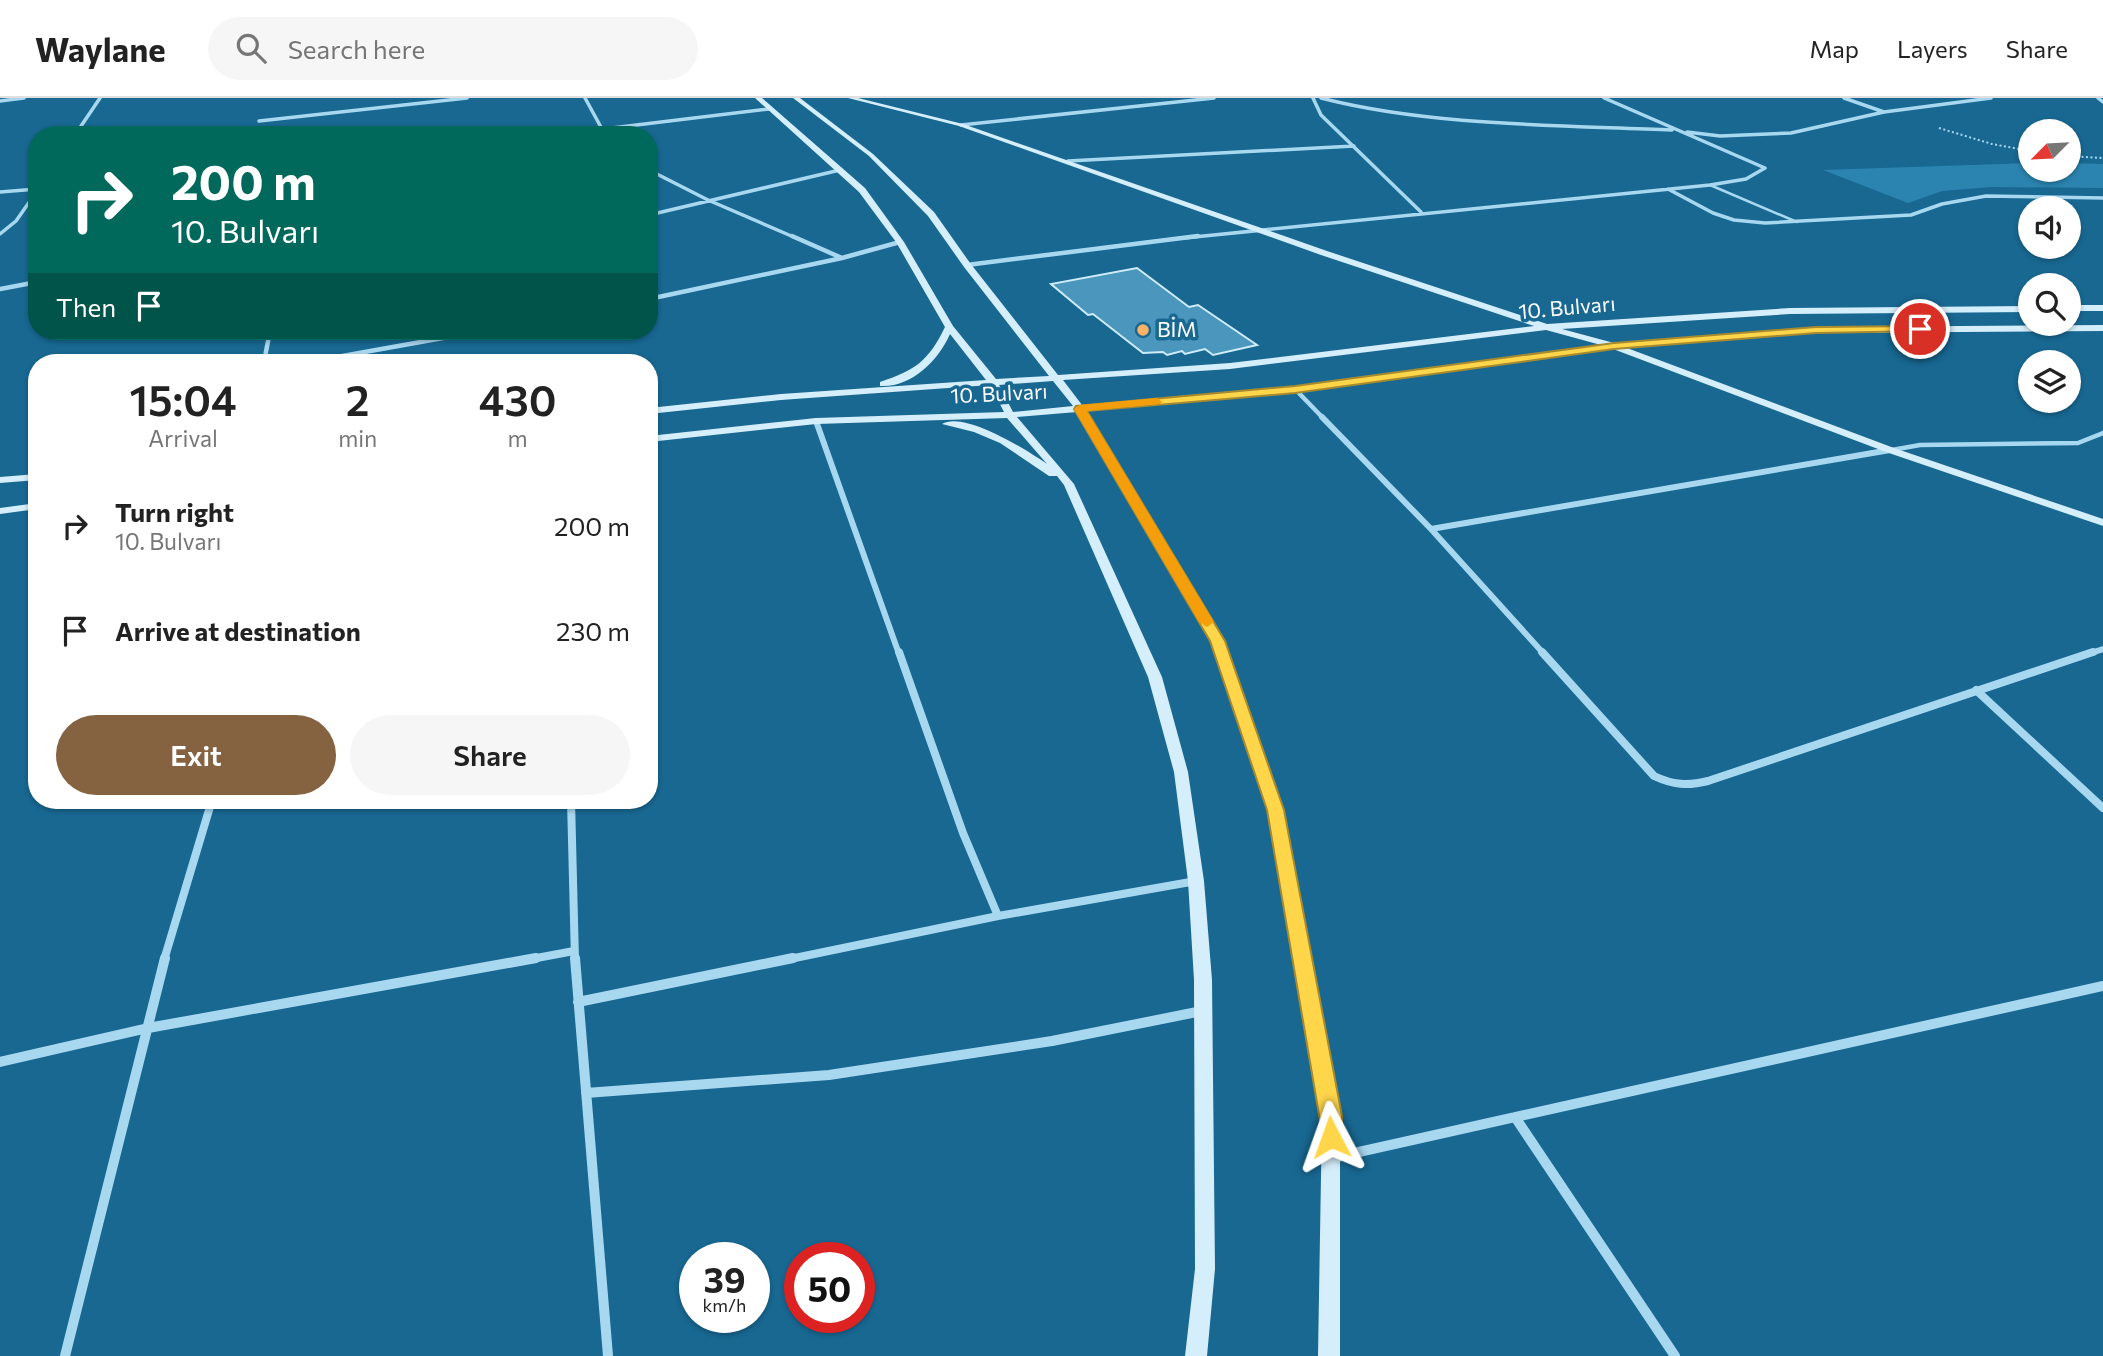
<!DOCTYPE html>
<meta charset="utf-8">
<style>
:root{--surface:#fff;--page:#f6f6f6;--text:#222;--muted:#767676;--line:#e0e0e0;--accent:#856341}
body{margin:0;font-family:Commissioner,sans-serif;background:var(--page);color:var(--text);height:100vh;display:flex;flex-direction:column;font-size:26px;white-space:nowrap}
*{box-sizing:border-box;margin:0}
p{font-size:23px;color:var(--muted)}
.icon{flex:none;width:38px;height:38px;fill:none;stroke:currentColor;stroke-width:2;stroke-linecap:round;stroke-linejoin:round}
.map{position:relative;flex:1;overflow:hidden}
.sheet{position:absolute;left:28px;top:256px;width:630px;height:455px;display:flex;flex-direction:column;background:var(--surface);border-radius:28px;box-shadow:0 2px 5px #0004}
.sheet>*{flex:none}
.hud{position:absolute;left:28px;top:28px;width:630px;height:214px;border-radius:28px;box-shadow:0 2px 5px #0004;background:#00695c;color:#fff;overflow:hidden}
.needle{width:46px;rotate:246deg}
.buttons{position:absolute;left:2018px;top:21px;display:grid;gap:14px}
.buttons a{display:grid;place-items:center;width:63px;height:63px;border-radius:50%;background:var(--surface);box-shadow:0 2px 5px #0004;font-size:35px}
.speed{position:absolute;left:679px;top:1144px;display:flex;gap:14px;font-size:35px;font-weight:700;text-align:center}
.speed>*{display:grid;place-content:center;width:91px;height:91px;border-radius:50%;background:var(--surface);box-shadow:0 2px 5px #0004;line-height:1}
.speed small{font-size:18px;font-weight:400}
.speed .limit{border:10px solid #d22;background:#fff;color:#111}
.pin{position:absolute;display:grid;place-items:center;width:60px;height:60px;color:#fff;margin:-30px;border:4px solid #fff;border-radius:50%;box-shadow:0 2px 7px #0007}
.me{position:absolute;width:77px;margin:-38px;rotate:356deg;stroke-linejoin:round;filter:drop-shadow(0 0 5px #0008)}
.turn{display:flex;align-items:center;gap:24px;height:147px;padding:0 28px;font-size:32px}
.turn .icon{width:91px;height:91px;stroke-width:2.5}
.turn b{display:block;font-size:49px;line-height:60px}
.then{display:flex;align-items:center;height:66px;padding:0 28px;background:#0003;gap:14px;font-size:26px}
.eta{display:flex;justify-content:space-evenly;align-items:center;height:119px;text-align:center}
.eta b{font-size:42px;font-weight:600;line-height:49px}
.primary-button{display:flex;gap:14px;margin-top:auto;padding:14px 28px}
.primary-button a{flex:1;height:80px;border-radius:42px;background:var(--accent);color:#fff;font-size:28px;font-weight:600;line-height:80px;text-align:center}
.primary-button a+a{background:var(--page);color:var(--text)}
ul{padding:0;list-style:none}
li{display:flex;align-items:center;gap:21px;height:105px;padding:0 28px}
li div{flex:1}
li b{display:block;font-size:26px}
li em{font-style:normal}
header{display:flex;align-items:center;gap:42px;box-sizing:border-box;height:98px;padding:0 35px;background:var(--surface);border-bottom:2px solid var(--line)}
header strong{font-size:33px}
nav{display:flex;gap:38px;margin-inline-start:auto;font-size:24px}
.search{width:490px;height:63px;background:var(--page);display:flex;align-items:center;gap:18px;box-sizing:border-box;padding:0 24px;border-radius:38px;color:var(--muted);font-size:26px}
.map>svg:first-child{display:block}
.green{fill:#2b84b0}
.building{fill:#4a96bd;stroke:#ceecfb;stroke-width:2}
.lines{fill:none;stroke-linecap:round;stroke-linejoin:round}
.path{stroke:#a8d8f0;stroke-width:2;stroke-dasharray:2 2.5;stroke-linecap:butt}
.lane-far1{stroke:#a8d8f0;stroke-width:2.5}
.lane{stroke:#a8d8f0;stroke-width:4.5}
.street-far4{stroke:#a8d8f0;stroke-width:3.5}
.street-far3{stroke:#a8d8f0;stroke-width:4.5}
.street-far2{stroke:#a8d8f0;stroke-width:6}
.street-far1{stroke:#a8d8f0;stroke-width:8}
.street{stroke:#a8d8f0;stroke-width:10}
.secondary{fill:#d5eefb;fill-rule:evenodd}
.route{fill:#ffd54a;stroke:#a68a30;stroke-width:2}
.slow{fill:#f59e0b}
.poi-dot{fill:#ffb266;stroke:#186892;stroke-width:2.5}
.labels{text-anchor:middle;stroke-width:7;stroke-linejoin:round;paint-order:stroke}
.far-street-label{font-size:21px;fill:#fff;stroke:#186892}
.far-poi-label{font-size:21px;fill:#fff;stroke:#186892;text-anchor:start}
</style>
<header>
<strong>Waylane</strong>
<div class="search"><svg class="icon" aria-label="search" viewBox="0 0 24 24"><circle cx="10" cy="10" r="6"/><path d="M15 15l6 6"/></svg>Search here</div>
<nav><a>Map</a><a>Layers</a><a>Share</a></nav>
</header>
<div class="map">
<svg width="2103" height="1258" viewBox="0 0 2103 1258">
<rect width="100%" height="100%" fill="#186892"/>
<!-- green -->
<path class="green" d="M2030,65V72H2068L2069,65L2103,66V90L1991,89L1942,93L1908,105L1823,72Z"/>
<!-- building -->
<path class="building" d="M1137,170L1189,209L1198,207L1257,247L1213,257L1205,251L1185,256L1182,253L1167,257L1163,254L1143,255L1093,216L1088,217L1051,186Z"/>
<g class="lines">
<!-- path -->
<path class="path" d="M1939,30L1992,46L2030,53
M2068,58L2103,60"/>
<!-- lane-far1 -->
<path class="lane-far1" d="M1710,87L1797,124"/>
<!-- lane -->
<path class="lane" d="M1892,352L1920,347L2078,345L2103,335"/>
<!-- street-far4 -->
<path class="street-far4" d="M585,0L602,31
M1313,0L1321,17L1421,114
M1321,0C1429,28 1560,27 1672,32
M1844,0L1884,14
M2098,0L2103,4
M0,3L24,0
M259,23L467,0
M961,27L1214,0
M1687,34L1720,38L1791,35L1884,14L1991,0
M75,37L100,0
M554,37L769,11
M1068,63L1354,48
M649,72L708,102L796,140
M1668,91L1713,115L1734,122L1765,125L1911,117L1942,106L1986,98L2103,100
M0,94L37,91
M649,117L840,72
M0,136L16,123L37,93
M1184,140L1710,87L1746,81L1765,70L1604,0"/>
<!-- street-far3 -->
<path class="street-far3" d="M792,138L842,160
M967,167L1198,138
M0,191L37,184
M649,201L842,160L900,144
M264,264L270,233
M309,264L482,233
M1295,291L1324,321"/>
<!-- street-far2 -->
<path class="street-far2" d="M1322,319L1431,431L1544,556
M816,323L899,556
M1431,431L1890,352
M2088,556L2103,551"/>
<!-- street-far1 -->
<path class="street-far1" d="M899,554L963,735L998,818
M1542,554L1654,678C1673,687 1688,688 1708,683L2093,554
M1976,592L2103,710
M571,702L575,862
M164,862L212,702
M526,862L574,853
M785,862L998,818L1196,783"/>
<!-- street -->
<path class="street" d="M575,860L608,1258
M578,904L793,860
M0,964L148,930L536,860
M586,995L829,977L1052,943L1202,913
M1515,1019L1675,1258
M1332,1060L2103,888
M65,1258L165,860"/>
<!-- secondary -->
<path class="secondary" d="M755,0H762L865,90L904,144L953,228L996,281L1049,278L964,169L928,118L869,58L793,0H800L873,56L934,114L970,165L1058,277L1230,265L1534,228L1321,157L959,28L848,0H858L963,26L1327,153L1547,226L1790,210L2030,208V214L1790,216L1562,231L1614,245L1816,229L2103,227V233L1816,235L1627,250L1894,350L2103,421V428L1886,354L1613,251L1295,294L1086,313L1223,543L1283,712L1340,1018V1258H1318L1322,1018L1267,712L1211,543L1077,314L1017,319L1074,386L1162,579L1188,674L1204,783L1212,882L1215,1171L1207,1258H1185L1195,1171L1194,882L1188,783L1174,674L1148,579L1064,387L1057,378H1049L1000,345L974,334L942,326C964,312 1028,353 1047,366L1007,320L816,326L649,344V338L816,320L1004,314L990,287L781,302L649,316V310L781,296L986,282L950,236C938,263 911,290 880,288V284C915,272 928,264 945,229L896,144L859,94ZM1546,232L1601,247L1295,288L1082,307L1063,282L1230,271ZM1053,283L1073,308L1013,314L999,287Z
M2068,207H2103V213H2068Z
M37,376V382L0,385V379Z
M37,405V411L0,416V410Z"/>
</g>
<!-- route -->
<path class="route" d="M1920,228L1923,229V233L1816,235L1614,251L1295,295L1087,313L1225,543L1284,712L1342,1018V1039L1339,1046L1331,1049L1324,1046L1267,712L1210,543L1074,311L1076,308L1295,288L1614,245L1816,229Z"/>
<!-- slow -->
<path class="slow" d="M1157,300L1162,304L1160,306L1087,313L1214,524L1207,529L1199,524L1074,311L1080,307Z"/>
<!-- markers -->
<circle class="poi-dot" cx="1143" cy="232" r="7"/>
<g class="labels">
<!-- far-street labels -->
<g class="far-street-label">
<text transform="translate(1567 210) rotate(-5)" y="7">10. Bulvarı</text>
<text transform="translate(999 296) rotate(-3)" y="7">10. Bulvarı</text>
</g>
<!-- far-poi labels -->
<g class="far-poi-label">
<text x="1157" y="239">BİM</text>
</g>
</g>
</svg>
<div class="buttons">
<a><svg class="needle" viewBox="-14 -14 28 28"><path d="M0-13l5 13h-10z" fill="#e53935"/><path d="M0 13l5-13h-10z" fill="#767676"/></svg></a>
<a><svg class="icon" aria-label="sound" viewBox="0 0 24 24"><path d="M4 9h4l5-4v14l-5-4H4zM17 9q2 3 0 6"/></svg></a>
<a><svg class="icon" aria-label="search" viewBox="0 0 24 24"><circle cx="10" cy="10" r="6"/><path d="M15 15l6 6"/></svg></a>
<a><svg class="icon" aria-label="layers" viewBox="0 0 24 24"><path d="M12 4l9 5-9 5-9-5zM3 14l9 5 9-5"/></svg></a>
</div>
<div class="speed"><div>39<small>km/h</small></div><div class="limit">50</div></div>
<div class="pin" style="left:1920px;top:231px;background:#d93025"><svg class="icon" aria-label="arrive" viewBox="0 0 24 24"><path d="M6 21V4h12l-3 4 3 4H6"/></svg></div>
<svg class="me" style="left:1331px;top:1039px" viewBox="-20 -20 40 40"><path d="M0-17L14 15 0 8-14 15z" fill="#ffd54a" stroke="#fff" stroke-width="4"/></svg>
<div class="hud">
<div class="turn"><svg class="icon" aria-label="right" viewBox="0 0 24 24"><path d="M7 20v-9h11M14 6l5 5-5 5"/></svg><div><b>200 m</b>10. Bulvarı</div></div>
<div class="then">Then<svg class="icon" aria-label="arrive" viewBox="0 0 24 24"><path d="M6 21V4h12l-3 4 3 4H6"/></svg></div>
</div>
<section class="sheet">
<div class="eta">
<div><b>15:04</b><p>Arrival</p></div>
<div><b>2</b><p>min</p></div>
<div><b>430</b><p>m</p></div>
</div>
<ul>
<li><svg class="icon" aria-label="right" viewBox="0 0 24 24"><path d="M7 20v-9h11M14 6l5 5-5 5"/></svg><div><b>Turn right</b><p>10. Bulvarı</p></div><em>200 m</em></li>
<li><svg class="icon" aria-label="arrive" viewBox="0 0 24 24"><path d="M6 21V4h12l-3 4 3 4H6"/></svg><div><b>Arrive at destination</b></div><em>230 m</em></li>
</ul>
<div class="primary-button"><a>Exit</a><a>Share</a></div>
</section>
</div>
